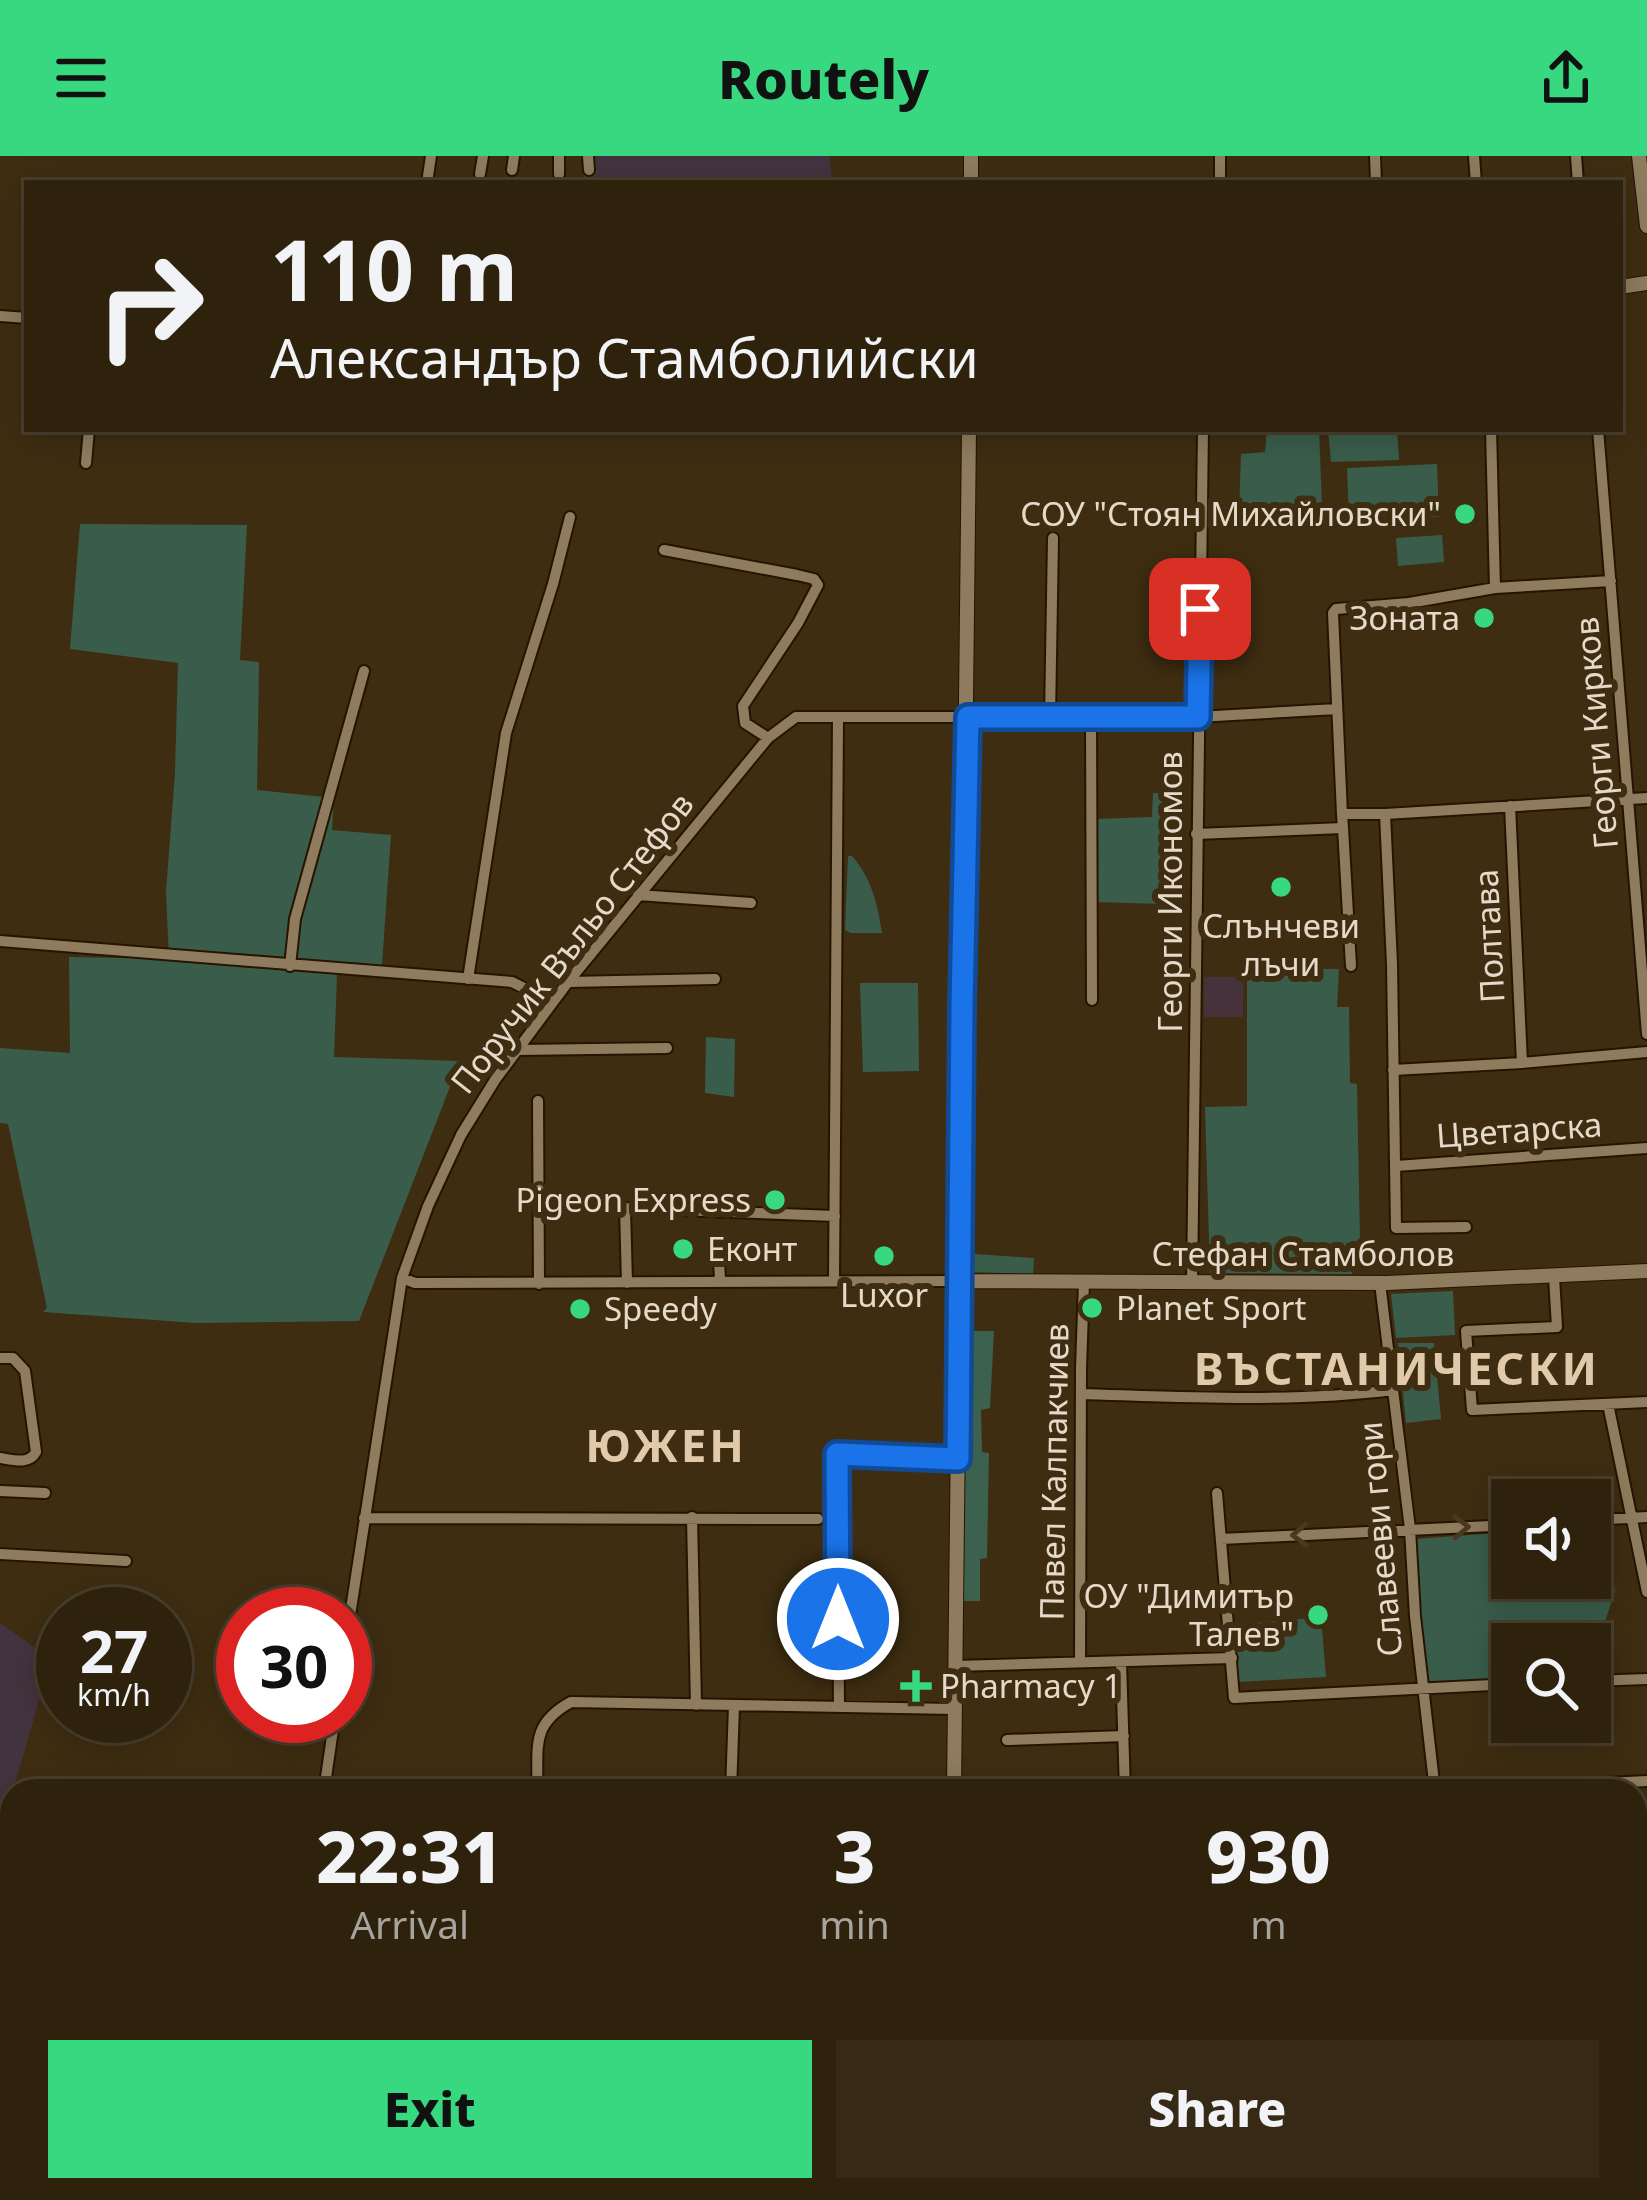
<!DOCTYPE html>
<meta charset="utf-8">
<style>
:root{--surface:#2e220d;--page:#362a16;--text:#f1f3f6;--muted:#a7a49d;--line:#493f2e;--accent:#37d880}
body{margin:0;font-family:"Noto Sans",sans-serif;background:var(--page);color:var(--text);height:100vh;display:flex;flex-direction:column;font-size:45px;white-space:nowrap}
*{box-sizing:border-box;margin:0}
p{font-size:39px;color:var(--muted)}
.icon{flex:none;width:66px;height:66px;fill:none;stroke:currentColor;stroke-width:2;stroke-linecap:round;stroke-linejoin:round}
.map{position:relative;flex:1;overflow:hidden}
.panel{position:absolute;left:0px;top:1623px;width:1647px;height:423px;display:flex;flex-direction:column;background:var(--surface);border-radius:36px 36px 0 0;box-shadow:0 6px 30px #0003,0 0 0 3px var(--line)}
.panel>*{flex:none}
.top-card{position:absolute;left:24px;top:24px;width:1599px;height:252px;border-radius:0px;box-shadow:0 6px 30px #0003,0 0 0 3px var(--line);background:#2e220d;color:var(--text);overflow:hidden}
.tools{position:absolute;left:1491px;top:1323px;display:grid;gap:24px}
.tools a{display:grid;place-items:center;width:120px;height:120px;border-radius:0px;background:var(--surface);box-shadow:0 6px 30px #0003,0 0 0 3px var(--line);font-size:60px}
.speed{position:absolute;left:36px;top:1431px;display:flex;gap:24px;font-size:60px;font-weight:700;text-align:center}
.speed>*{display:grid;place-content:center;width:156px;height:156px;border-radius:50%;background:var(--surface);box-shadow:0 6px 30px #0003,0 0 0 3px var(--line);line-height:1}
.speed small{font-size:30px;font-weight:400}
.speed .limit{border:18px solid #d22;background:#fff;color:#111}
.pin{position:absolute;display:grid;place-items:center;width:102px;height:102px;color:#fff;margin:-51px;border-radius:24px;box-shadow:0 6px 18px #0006}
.me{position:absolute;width:132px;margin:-66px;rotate:0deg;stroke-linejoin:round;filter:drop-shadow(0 0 9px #0008)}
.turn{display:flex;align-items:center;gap:42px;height:252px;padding:0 48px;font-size:54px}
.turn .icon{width:156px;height:156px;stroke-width:2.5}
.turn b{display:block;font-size:84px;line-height:102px}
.eta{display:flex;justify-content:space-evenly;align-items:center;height:204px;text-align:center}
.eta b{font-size:72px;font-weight:800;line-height:84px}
.primary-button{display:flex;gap:24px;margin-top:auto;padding:24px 48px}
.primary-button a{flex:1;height:138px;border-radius:0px;background:var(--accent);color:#111;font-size:48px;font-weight:800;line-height:138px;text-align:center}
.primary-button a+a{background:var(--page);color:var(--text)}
header{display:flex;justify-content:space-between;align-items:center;height:156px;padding:0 48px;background:var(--accent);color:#111;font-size:54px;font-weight:800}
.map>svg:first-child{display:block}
.commercial{fill:#45323b}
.industrial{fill:#43333e}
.green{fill:#3a5d4b}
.forest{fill:#3c614e}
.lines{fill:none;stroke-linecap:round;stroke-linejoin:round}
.minor-casing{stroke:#251500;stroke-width:14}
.tertiary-casing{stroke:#251500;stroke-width:16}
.minor{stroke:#8f7c5e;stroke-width:10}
.tertiary{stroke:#8f7c5e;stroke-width:14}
.oneway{stroke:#4a391d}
.route-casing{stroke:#114b97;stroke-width:30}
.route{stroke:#1a73e8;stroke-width:21}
.poi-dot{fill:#37d880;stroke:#3e2d11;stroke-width:4.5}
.labels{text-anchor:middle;stroke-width:12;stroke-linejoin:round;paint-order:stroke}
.poi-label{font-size:33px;fill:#e5daca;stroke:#3e2d11;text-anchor:end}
.street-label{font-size:33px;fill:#e5daca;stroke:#3e2d11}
.district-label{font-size:45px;font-weight:bold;letter-spacing:3px;fill:#e0caaa;stroke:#3e2d11}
</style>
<header><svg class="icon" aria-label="menu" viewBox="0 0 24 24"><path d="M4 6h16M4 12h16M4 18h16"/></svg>Routely<svg class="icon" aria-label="share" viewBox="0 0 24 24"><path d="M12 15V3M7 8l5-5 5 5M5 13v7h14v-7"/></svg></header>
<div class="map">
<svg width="1647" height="2044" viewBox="0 0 1647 2044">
<rect width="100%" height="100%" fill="#3e2d11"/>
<!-- commercial -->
<path class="commercial" d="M1204,821H1244L1243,861H1204Z"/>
<!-- industrial -->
<path class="industrial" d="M584,0H829L833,27H584Z
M0,1467L51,1503L5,1663L0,1662Z"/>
<!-- green -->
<path class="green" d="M1267,273H1319L1322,351L1239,357L1241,298L1265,296Z
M1328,273H1397L1399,304L1331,306Z
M1437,308L1439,361L1349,364L1347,312Z
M80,368L247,369L240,504L259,506L257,634L334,642L332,674L391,679L382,809L337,819L334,901L460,905L359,1165L196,1167L43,1156L47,1152L8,968L0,967V892L70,897L69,801L169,803L166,736L175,617L178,507L70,493Z
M1442,379L1444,406L1398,410L1396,382Z
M1153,637H1166L1163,748L1095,746L1096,663L1152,661Z
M848,700H852C871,721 878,749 882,777H851L845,774Z
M1247,812L1339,813L1337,851H1349L1350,927L1357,928L1360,1085H1351L1352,1118L1210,1117L1205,951L1247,950Z
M860,827H918L919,915L863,916Z
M970,862H973L974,1098L1034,1102L1033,1118L969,1116Z
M706,881L735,883L734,941L705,937Z
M1453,1135L1455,1179L1396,1182L1391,1138Z
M1398,1187H1434L1441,1263L1406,1267Z
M1603,1369L1615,1435L1590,1512V1488H1512V1522L1425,1526L1415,1383L1512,1376V1422H1590V1370Z
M1321,1461L1326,1521L1239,1526L1234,1469Z
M12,1896V2034H75L11,2044L0,1966V1898Z"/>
<!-- forest -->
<path class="forest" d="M964,1175H994L990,1252L981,1254L982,1296L989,1297L987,1402L980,1403V1445H960Z
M0,1678L12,1679V1857H8L0,1793Z"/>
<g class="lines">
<!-- minor casing -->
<g class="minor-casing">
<path id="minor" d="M588,0L589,14
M1375,0L1376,27
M1474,0L1476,27
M1576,0L1578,27
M512,14L514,0
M480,18L483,0
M559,18V0
M427,27L431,0
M1220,27V0
M0,160L27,162
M1491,273L1495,432
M1598,273L1647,878
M86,307L89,273
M664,394L797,419L814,423L818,429L798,467L743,550L745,567L768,582
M1050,562L1053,382
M1091,562L1092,844
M1510,650L1522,907
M1342,658L1333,457L1336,453L1409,447L1495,432L1611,425
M1385,658L1392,808L1396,1072L1466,1071
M1343,672L1351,810
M1196,678L1343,672L1342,658H1385L1647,642
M638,739L751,747
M0,785L512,826L526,833L546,855
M290,810L295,763L364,515
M468,823L506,577L553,428L570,361
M568,826L715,823
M518,894L667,892
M1393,914L1522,907L1647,896
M538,945L539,1128
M1396,1010L1647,992
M1554,1121L1557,1171L1466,1175L1472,1254L1647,1246
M402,1122L415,1127L959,1125
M834,1124L838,563
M716,1126L720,1123L719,1105
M627,1127L625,1052L835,1060
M1192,1127C1198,842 1197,558 1203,273
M1380,1127L1410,1373L1415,1460L1435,1635
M0,1202H13L25,1215L36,1296C29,1309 13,1304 0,1302
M1081,1238C1184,1241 1290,1247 1393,1234
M1608,1248L1647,1436
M0,1335L45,1337
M1217,1337L1234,1542L1512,1528
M692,1361L696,1549
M364,1362L818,1363
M1590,1364L1647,1361
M1221,1383L1512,1369
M0,1398L126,1405
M345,1492L402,1122L428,1050L461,979L495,924L568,826L768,582L796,561H1198L1337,553
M1080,1506L1081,1212L1084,1126
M1121,1506L1125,1635
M955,1510L1232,1502
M1590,1525L1647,1523
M839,1551L837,1298L958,1303
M1007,1584L1124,1580
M324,1635L335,1560
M537,1635C539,1592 529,1569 571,1546L954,1553
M731,1635L734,1550
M1448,1635L1647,1625
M0,1667L12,1669
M1635,1727H1647
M325,2034L328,2044
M1475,2034L1476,2044
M1596,2034L1599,2044
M993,2044L1103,2037L1110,2036V2034"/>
</g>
<!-- tertiary casing -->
<g class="tertiary-casing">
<path id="tertiary" d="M971,0V27
M1639,0L1647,70
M1620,131L1647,127
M959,1125L1387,1127L1647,1115
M954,1635L969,273
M1635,1830L1647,1829
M0,1880L12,1879
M951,2044V2034"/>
</g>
<!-- minor -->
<use href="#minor" class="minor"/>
<!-- tertiary -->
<use href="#tertiary" class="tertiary"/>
</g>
<!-- one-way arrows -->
<defs><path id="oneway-chevron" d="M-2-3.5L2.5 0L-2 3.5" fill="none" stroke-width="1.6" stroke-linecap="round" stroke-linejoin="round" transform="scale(3)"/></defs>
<g class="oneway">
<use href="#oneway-chevron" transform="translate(1461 1371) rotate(-2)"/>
<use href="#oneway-chevron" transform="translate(1300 1379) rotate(177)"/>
</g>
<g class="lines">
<!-- route casing -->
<g class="route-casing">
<path id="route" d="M838,1463L837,1298L958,1303L962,851L968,561H1198L1200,453"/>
</g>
<!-- route -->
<use href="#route" class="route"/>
</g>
<!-- markers -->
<g class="poi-dot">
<circle cx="1465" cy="358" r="12"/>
<circle cx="1484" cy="462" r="12"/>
<circle cx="1281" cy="731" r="12"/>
<circle cx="775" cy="1044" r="12"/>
<circle cx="683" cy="1093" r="12"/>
<circle cx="884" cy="1100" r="12"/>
<circle cx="1092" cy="1152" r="12"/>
<circle cx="580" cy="1153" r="12"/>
<circle cx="1318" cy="1459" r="12"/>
<path d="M910 1512h12v12h12v12h-12v12h-12v-12h-12v-12h12z"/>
</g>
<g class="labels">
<!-- poi labels -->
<g class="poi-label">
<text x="1441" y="370">СОУ "Стоян Михайловски"</text>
<text x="1460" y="474">Зоната</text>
<text x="1281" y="782" text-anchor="middle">Слънчеви<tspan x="1281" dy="38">лъчи</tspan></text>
<text x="751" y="1056">Pigeon Express</text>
<text x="707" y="1105" text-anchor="start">Еконт</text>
<text x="884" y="1151" text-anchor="middle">Luxor</text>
<text x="1116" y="1164" text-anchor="start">Planet Sport</text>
<text x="604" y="1165" text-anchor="start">Speedy</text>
<text x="1294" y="1452">ОУ "Димитър<tspan x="1294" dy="38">Талев"</tspan></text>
<text x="940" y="1542" text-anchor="start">Pharmacy 1</text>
</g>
<!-- street labels -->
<g class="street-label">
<text transform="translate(1596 577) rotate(-95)" y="12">Георги Кирков</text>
<text transform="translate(1170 736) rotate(-90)" y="12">Георги Икономов</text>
<text transform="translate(1489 780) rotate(-93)" y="12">Полтава</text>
<text transform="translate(572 787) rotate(-52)" y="12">Поручик Въльо Стефов</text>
<text transform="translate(1519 974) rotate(-4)" y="12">Цветарска</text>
<text x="1303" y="1110">Стефан Стамболов</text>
<text transform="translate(1054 1316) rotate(-89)" y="12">Павел Калпакчиев</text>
<text transform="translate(1380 1383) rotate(-95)" y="12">Славееви гори</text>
</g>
<!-- district labels -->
<g class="district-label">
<text x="1397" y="1229">ВЪСТАНИЧЕСКИ</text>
<text x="666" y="1306">ЮЖЕН</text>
</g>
</g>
</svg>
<div class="tools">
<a><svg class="icon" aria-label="sound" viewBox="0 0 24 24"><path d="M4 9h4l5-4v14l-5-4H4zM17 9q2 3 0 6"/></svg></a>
<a><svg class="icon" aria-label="search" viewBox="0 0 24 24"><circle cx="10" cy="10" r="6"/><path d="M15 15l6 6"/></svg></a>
</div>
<div class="speed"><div>27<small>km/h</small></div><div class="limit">30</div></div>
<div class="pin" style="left:1200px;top:453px;background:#d93025"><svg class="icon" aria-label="arrive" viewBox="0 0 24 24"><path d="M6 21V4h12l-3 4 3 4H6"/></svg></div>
<svg class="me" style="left:838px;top:1463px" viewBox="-20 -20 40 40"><circle r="17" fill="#1a73e8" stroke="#fff" stroke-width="3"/><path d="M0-11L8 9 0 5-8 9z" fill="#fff"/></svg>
<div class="top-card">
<div class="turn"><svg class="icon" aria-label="right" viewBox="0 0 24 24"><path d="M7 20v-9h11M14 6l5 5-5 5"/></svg><div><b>110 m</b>Александър Стамболийски</div></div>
</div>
<section class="panel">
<div class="eta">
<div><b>22:31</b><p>Arrival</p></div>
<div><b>3</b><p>min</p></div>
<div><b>930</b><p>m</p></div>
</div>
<div class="primary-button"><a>Exit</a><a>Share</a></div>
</section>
</div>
